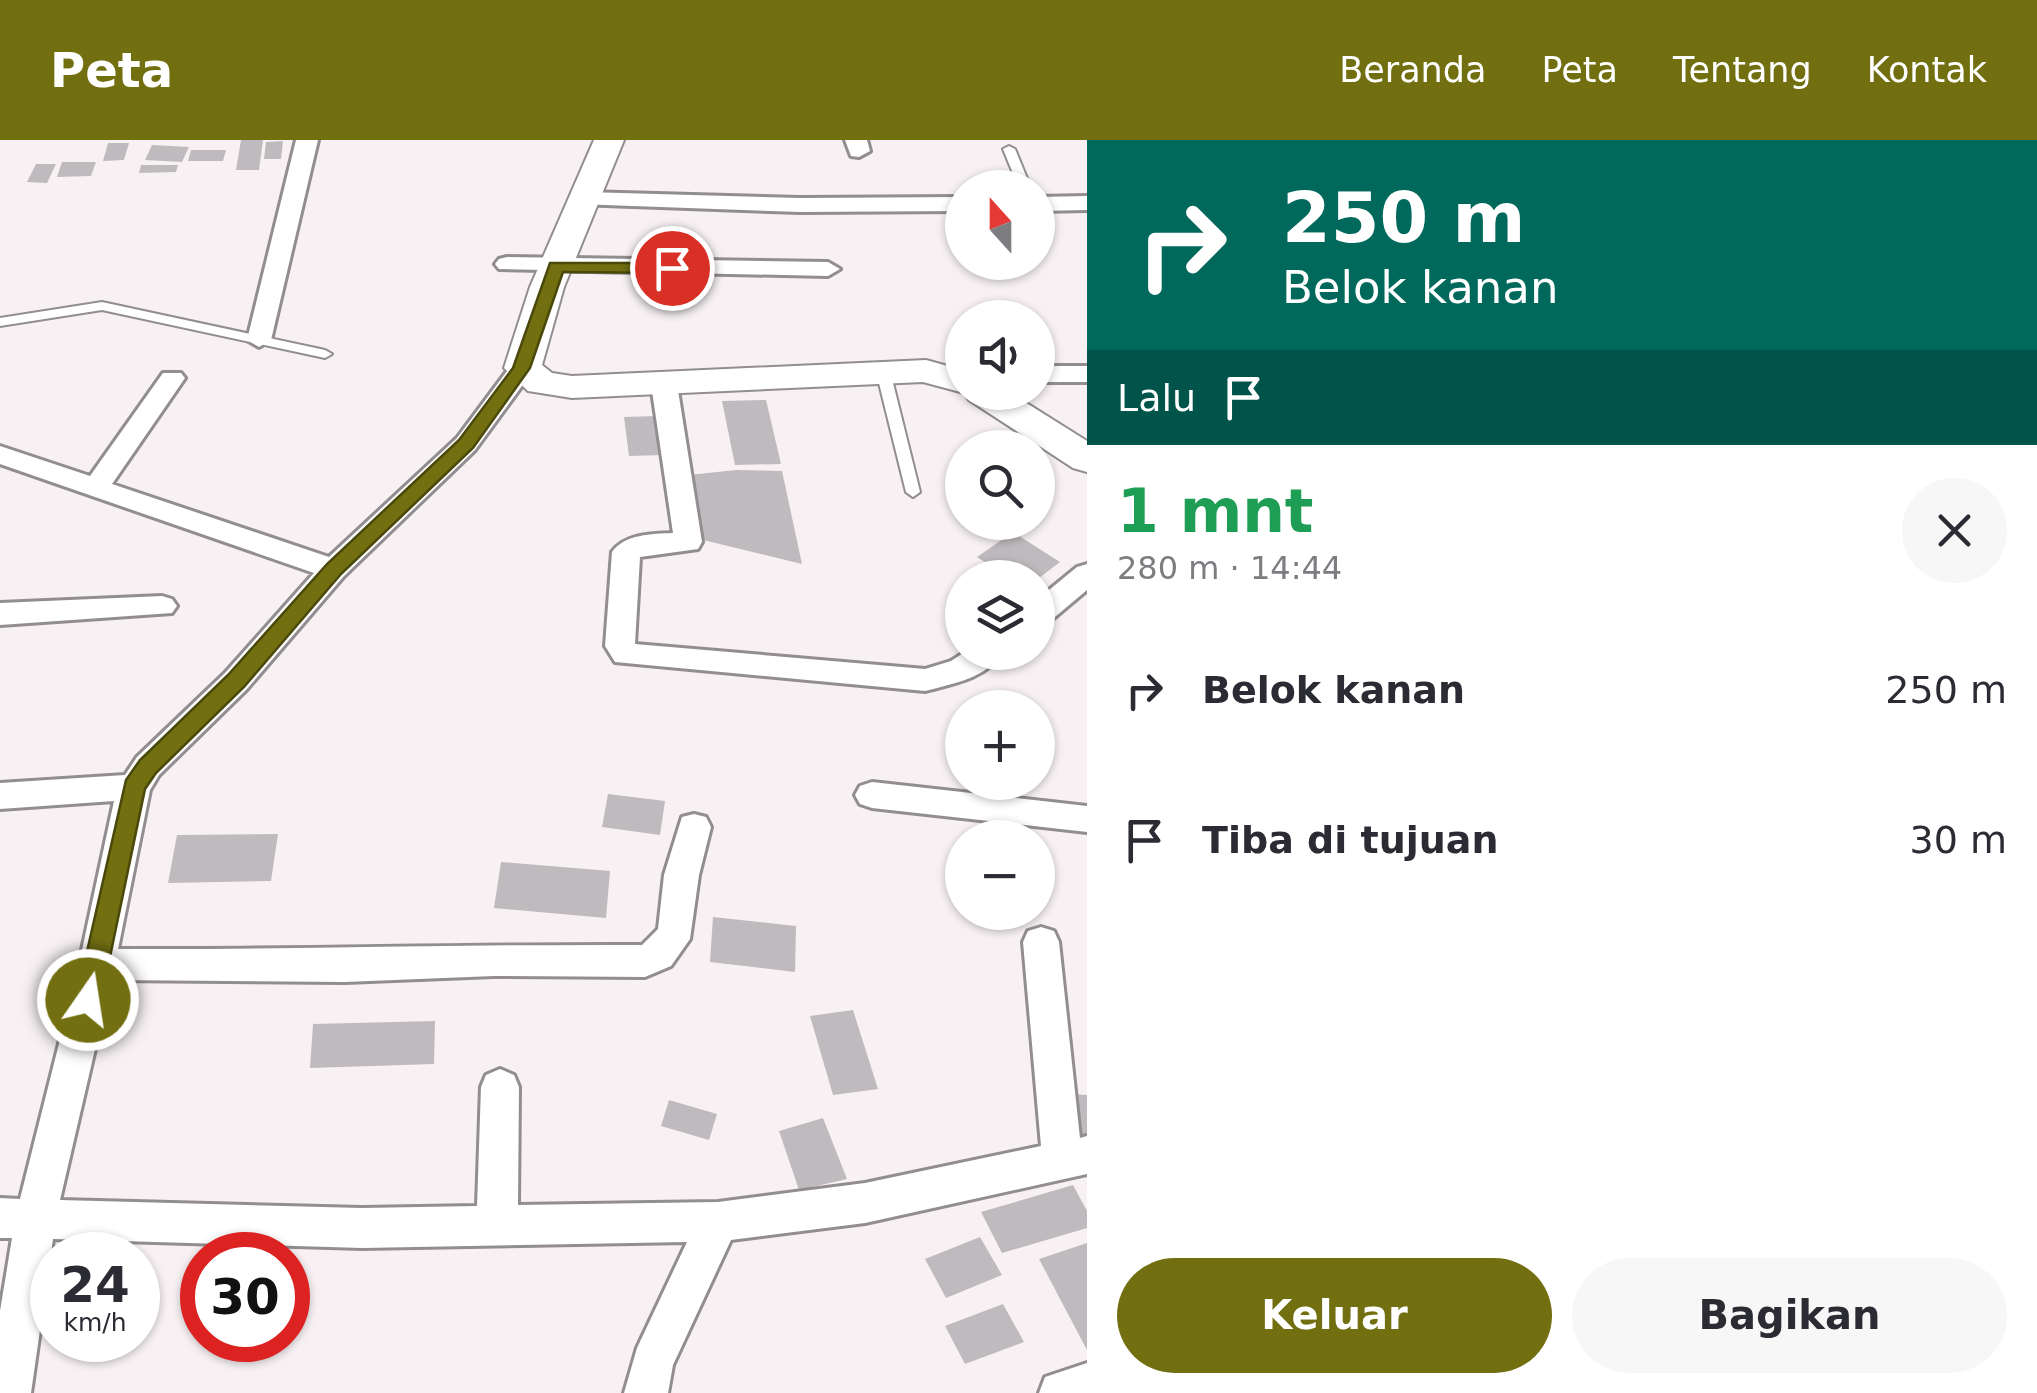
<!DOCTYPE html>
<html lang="id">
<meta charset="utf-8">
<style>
:root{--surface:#fff;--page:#f7f7f7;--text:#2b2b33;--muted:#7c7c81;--accent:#726f11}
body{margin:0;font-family:"DejaVu Sans",sans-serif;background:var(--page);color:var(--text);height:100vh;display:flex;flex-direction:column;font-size:38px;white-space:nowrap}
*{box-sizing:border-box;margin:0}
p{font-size:32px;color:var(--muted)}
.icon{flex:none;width:55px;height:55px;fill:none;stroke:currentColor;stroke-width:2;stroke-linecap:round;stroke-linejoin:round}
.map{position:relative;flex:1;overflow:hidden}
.sheet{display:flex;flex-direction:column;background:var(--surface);width:950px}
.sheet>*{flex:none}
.hud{background:#00695c;color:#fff;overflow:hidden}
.needle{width:65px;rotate:339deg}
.controls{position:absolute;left:945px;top:30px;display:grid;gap:20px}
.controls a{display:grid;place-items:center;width:110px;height:110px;border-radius:50%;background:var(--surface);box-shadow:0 2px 8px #0004;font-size:50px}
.speed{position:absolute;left:30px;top:1092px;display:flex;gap:20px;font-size:50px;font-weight:700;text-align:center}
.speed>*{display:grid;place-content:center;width:130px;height:130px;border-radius:50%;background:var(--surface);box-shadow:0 2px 8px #0004;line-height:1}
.speed small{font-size:25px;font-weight:400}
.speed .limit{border:15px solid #d22;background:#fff;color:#111}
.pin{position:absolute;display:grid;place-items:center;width:85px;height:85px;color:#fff;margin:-42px;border:5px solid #fff;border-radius:50%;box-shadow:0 2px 10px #0007}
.me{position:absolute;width:110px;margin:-55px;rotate:13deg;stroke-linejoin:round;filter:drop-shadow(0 0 8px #0008)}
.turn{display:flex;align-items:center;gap:35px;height:210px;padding:0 30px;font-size:45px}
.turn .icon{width:130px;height:130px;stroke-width:2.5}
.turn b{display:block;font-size:70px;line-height:85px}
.then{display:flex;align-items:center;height:95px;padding:0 30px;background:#0003;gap:20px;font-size:38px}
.round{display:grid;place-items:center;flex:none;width:105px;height:105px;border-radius:52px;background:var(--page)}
.summary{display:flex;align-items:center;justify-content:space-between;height:170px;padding:0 30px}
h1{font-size:60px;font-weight:600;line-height:75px;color:#1e9e55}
.button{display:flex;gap:20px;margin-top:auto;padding:20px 30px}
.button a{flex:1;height:115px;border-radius:60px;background:var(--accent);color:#fff;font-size:40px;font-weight:600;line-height:115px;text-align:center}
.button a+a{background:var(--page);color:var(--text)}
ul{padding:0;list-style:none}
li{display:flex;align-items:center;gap:30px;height:150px;padding:0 30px}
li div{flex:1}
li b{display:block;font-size:38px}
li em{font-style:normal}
header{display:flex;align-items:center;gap:60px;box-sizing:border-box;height:140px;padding:0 50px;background:var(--accent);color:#fff}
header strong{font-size:48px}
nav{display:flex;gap:55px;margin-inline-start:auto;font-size:35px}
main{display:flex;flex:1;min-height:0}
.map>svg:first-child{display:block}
.building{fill:#bfbabd}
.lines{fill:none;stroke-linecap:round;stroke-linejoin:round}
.lane-casing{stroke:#928d90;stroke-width:4}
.street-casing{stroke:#928d90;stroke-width:6}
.secondary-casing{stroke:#928d90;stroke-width:4}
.lane{fill:#fff;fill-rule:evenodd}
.street{fill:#fff;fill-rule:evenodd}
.secondary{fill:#fff;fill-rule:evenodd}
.route{fill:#726f11;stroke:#4a480b;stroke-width:2.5}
</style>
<header>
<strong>Peta</strong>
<nav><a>Beranda</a><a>Peta</a><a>Tentang</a><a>Kontak</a></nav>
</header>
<main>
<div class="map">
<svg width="1087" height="1253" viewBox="0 0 1087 1253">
<rect width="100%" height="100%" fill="#f7f1f4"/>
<!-- building -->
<path class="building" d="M241,0H263L259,30H236Z
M283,1L281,19H264L266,2Z
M108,3H129L124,20L103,21Z
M152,5L189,7L182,22L145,20Z
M191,10H226L223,21H188Z
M62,22H96L91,36L57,37Z
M36,24H56L47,43L27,42Z
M141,25H178L176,32L139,33Z
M766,260L781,324L735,325L722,261Z
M657,276L663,315L629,316L624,277Z
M736,330L782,331L802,424L699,399L689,335Z
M1013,392L1060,422L1039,438H1009L977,417Z
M608,654L665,661L660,695L602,687Z
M278,694L271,741L168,743L177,695Z
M501,722L610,731L606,778L494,768Z
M713,777L796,786L795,832L710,822Z
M853,870L878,949L833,955L810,876Z
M435,881L434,924L310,928L313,884Z
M1069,954L1087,955V1000L1076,999Z
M669,960L717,974L709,1000L661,986Z
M823,978L847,1039L799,1050L779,991Z
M1073,1045L1087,1071V1088L1002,1113L981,1072Z
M980,1097L1002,1135L946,1158L925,1119Z
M1087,1103V1210L1039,1119Z
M1003,1164L1024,1202L965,1224L945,1186Z"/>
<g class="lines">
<!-- lane casing -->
<g class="lane-casing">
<path id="lane" d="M1009,6L1015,9L1031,48H1019L1003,9Z
M102,162L325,210L332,214L325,218L102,170L0,186V178Z
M883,227L890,231L920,352L913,357L906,352L876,231Z"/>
</g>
<!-- street casing -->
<g class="street-casing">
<path id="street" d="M296,0H318L271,200L259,207L247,200Z
M845,0H867L870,11L859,17L851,16Z
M585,52L800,58L962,57V71L800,72L577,64L574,59L577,54Z
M1087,56V70L1038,71V57Z
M507,117L828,122L840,129L828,136L499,129L495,124L499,119Z
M522,220L535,228L475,310L344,436L247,549L159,635L150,650L118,809C293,810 467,804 642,805L658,789L664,735L682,677L694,674L706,677L711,687L699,735L690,799L671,826L645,837L494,836L345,842L111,840L60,1060L362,1068L477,1066L481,947L486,935L500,929L514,935L519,947L518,1065L718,1062L865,1043L1041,1006L1023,802L1028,791L1041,787L1054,791L1059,802L1080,998L1087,996V1034L865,1083L731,1100L673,1225L668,1253H624L637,1208L687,1102L362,1108L53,1099L31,1253H0V1171L12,1098H0V1058L20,1059L79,824L114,661L0,669V643L125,635L137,617L225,533L314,433L0,324V306L90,336L163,233H181L185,238L112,344L329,417L457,298L513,223Z
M1038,226H1087V242H1038Z
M664,236L677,244L702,402L698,409L640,417L635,504L925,529L951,521L965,512H1003C987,538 952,544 925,551L615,522L605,506L612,412C625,394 651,394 673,393L651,244Z
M1087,424V450L1049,482L1038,485V459L1077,427Z
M162,456L172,459L177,466L172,473L0,485V463Z
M872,642L1087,666V692L872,668L860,664L855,655L860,646Z
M1087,1223V1253H1039L1045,1237Z"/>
</g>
<!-- secondary casing -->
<g class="secondary-casing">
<path id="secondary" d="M594,0H624L564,147L542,225L552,233L572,236L926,220L962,230V252H1009L1087,301V332L1073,328L969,260L964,253L923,242L572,258L528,251L504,228L530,147Z"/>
</g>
<!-- lane -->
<use href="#lane" class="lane"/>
<!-- street -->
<use href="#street" class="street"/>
<!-- secondary -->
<use href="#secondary" class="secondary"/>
</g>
<!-- route -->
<path class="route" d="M550,123H672L681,128L672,133L563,132L530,228L473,308L341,434L244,547L156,633L145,649L101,860L98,868L88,872L79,868L76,860L126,640L140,620L228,535L327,424L459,300L513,228Z"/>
</svg>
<div class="controls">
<a><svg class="needle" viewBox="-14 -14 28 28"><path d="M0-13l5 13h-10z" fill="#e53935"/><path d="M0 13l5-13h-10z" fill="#7c7c81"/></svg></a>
<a><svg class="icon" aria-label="sound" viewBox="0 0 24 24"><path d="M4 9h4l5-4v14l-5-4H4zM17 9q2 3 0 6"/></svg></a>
<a><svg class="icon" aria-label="search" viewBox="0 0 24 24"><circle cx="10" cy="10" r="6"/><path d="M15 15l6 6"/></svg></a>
<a><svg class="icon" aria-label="layers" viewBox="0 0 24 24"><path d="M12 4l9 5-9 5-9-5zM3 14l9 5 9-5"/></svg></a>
<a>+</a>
<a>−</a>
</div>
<div class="speed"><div>24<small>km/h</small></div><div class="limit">30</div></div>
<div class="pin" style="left:672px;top:128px;background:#d93025"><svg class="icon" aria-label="arrive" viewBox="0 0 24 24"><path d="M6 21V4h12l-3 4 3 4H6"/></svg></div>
<svg class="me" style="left:88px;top:860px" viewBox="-20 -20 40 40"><circle r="17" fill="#726f11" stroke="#fff" stroke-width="3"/><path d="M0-11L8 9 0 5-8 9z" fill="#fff"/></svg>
</div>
<section class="sheet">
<div class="hud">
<div class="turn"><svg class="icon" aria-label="right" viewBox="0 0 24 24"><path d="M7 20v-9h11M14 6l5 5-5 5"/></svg><div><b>250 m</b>Belok kanan</div></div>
<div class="then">Lalu<svg class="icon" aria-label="arrive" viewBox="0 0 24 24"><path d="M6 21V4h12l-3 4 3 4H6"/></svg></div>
</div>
<div class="summary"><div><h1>1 mnt</h1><p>280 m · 14:44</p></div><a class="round"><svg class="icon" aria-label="close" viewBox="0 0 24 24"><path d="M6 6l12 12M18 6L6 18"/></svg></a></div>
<ul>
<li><svg class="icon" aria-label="right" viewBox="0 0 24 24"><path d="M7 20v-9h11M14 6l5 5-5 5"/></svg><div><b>Belok kanan</b></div><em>250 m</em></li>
<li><svg class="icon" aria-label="arrive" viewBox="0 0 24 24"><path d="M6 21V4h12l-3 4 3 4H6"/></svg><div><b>Tiba di tujuan</b></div><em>30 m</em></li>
</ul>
<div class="button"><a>Keluar</a><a>Bagikan</a></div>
</section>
</main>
